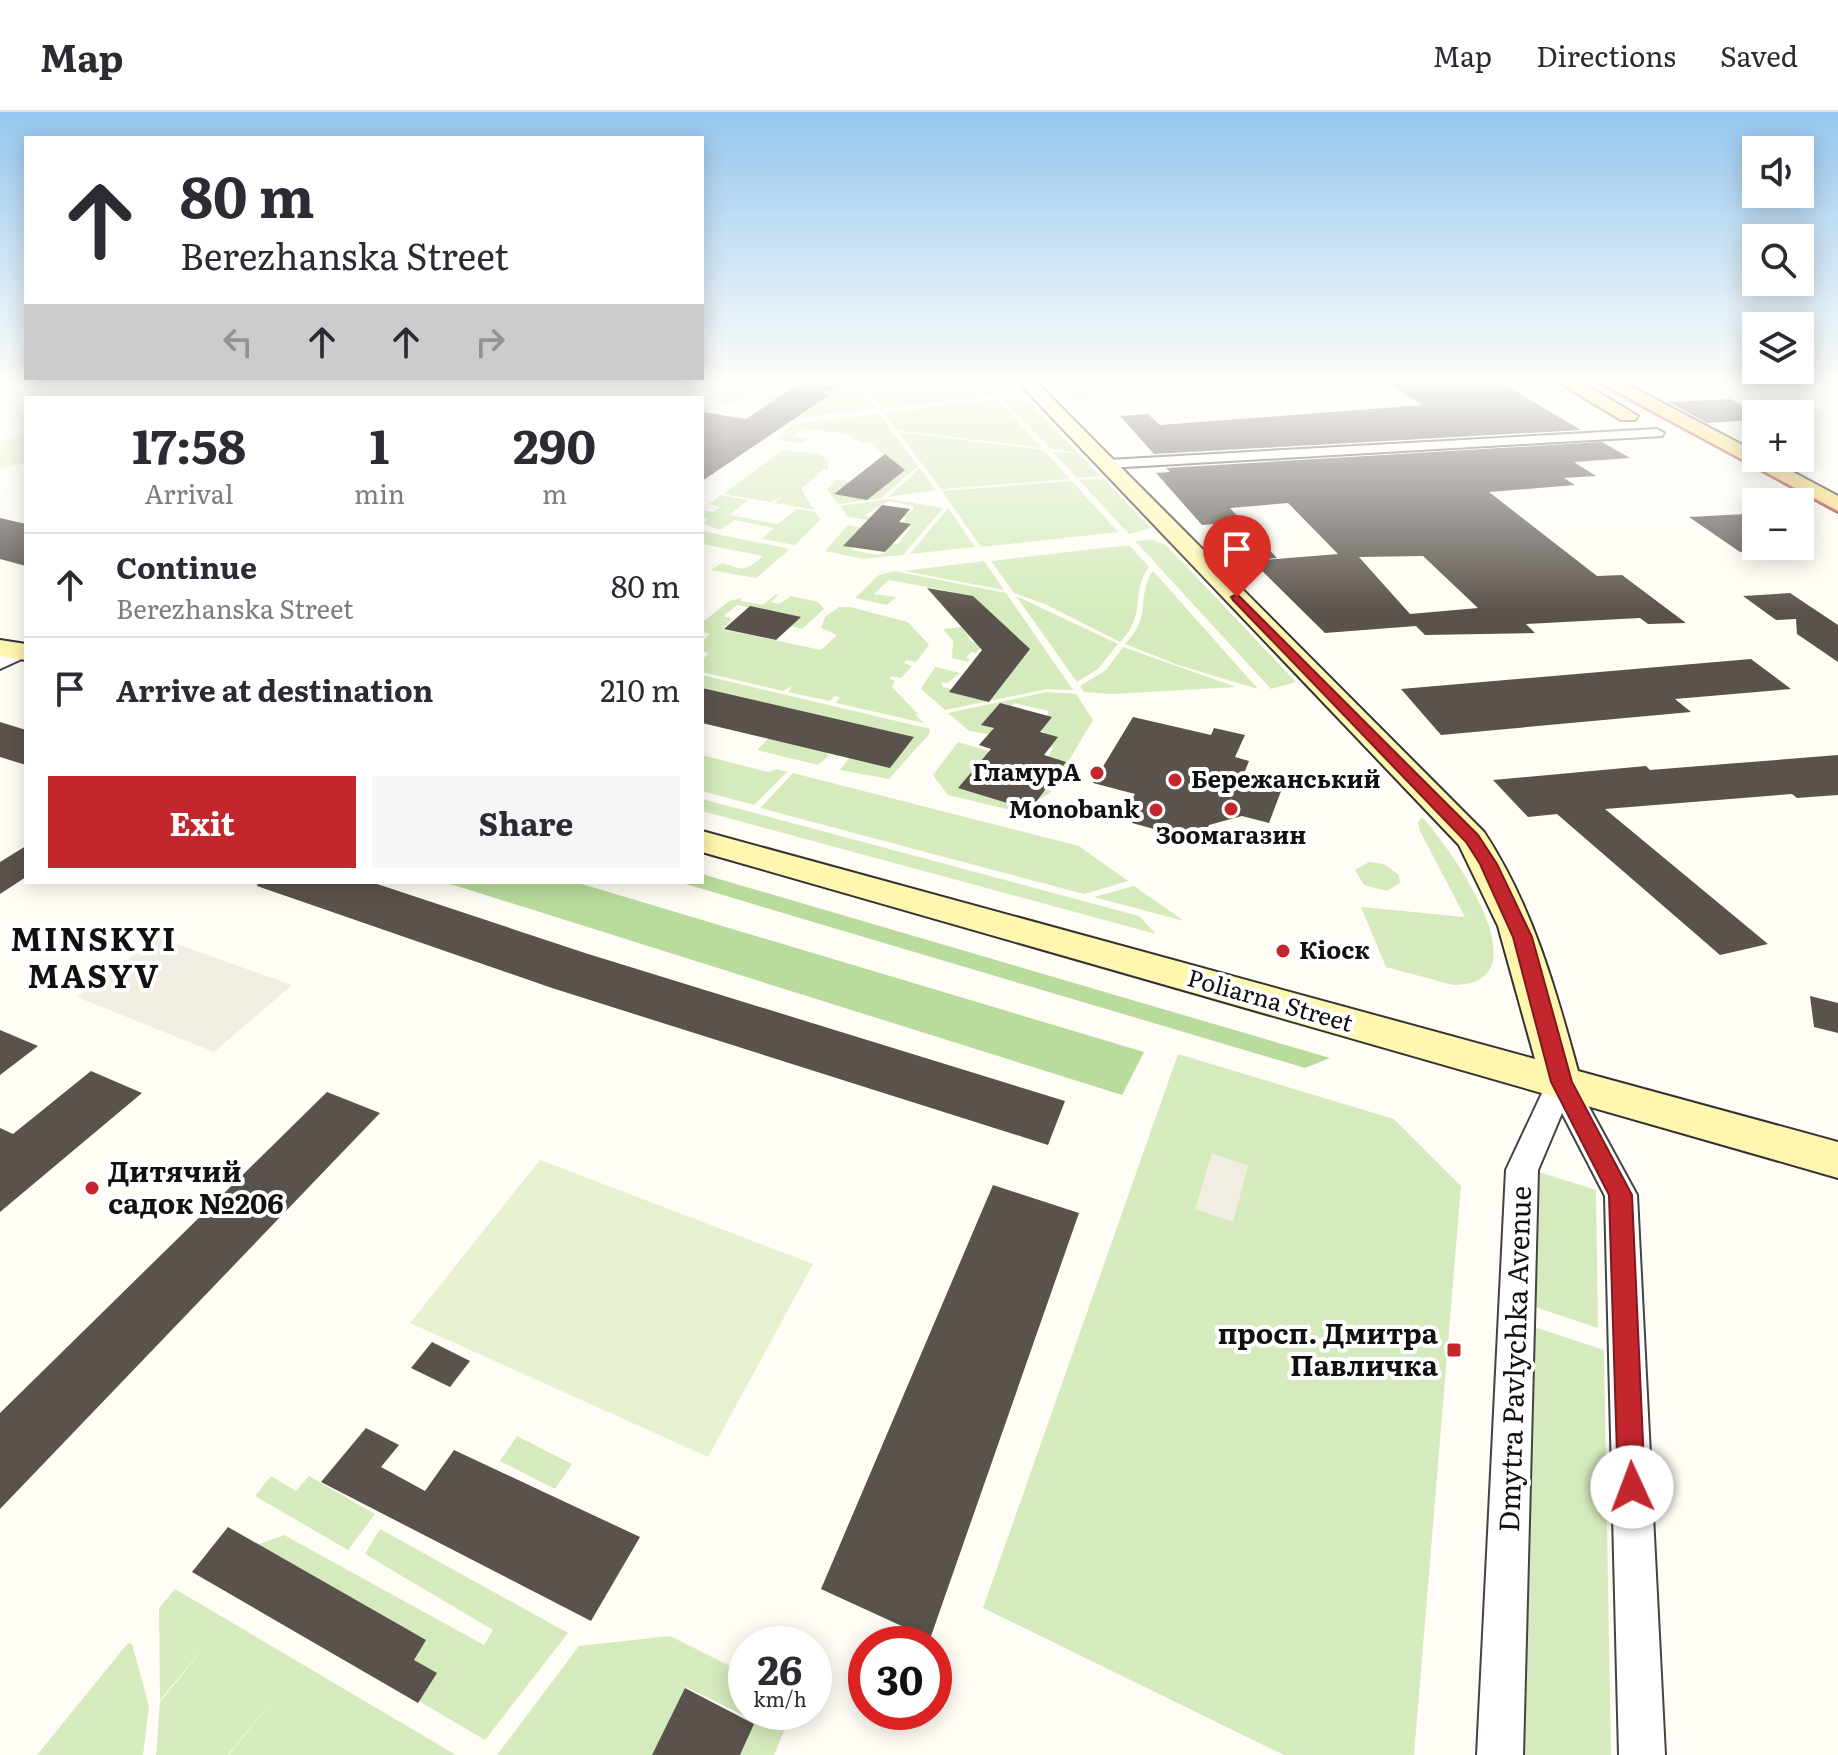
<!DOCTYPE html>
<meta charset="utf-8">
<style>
:root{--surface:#fff;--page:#f7f7f7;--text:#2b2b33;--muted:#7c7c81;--line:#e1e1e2;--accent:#c4262e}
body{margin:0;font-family:Literata,serif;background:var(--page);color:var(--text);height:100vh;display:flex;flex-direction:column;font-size:30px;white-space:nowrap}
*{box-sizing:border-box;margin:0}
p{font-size:26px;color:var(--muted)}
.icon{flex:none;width:44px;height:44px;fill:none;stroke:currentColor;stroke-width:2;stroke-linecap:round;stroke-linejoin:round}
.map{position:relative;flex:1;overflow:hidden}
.sheet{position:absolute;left:24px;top:284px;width:680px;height:488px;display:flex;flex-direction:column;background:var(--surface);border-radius:0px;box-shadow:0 4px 20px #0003}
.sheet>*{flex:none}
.hud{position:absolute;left:24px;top:24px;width:680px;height:244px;border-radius:0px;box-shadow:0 4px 20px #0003;background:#fff;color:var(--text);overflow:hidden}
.buttons{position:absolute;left:1742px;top:24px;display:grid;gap:16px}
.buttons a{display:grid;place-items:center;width:72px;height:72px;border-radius:0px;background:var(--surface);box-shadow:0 4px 20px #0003;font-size:40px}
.speed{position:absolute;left:728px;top:1514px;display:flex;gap:16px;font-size:40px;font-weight:700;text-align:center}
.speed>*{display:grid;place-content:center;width:104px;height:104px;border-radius:50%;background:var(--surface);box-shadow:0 4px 20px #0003;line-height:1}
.speed small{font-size:20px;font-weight:400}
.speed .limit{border:12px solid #d22;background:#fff;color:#111}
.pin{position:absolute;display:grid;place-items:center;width:68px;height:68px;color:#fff;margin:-82px -34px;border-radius:50% 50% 50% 0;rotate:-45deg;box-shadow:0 0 8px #0007}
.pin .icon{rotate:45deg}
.me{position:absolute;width:88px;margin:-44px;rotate:358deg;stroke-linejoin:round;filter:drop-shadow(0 0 6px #0008)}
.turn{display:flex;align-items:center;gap:28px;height:168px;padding:0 24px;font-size:36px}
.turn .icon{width:104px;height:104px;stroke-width:2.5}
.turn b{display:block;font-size:56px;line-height:68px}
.lanes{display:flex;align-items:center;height:76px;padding:0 24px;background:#0003;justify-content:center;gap:40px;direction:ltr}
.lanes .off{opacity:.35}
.eta{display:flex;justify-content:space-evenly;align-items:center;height:136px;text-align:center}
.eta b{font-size:48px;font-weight:700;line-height:56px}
.button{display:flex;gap:16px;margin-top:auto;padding:16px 24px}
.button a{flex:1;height:92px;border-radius:0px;background:var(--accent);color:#fff;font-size:32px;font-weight:700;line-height:92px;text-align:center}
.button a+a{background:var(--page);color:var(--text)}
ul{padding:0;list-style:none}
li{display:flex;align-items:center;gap:24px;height:104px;padding:0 24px;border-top:2px solid var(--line)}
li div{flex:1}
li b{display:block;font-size:30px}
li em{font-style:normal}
header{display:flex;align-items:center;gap:48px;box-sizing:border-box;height:112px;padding:0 40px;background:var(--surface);border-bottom:2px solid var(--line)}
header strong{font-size:38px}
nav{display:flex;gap:44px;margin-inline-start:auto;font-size:28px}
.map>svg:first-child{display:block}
.industrial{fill:#eee6ef}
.green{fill:#d5ebbd}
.forest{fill:#b9dc9c}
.pitch{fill:#e6f2cf}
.plaza{fill:#f1ede2}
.building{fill:#5a524d;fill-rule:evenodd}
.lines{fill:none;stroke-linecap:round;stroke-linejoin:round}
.street-casing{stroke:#444;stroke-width:4}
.secondary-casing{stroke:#333;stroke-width:4}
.primary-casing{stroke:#222;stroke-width:4}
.street{fill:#fff;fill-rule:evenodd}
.secondary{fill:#fff6b0;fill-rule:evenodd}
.primary{fill:#f9d66b;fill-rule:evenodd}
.tram{stroke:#c4262e;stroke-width:2}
.route{fill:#c4262e;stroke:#7f191e;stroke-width:2}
.poi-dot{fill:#c4262e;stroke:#fff;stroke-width:3}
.labels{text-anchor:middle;stroke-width:8;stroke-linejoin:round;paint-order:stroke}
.poi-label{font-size:24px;font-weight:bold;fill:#111;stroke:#fff;text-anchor:end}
.street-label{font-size:24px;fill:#111;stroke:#fff}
.near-poi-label{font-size:28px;font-weight:bold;fill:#111;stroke:#fff;text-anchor:start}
.near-street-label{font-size:28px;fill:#111;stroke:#fff}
.district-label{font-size:32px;font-weight:bold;letter-spacing:2px;fill:#111;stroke:#fff}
</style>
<header>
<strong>Map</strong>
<nav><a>Map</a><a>Directions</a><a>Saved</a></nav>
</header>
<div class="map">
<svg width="1838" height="1643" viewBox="0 0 1838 1643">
<rect width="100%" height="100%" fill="#fffdf5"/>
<!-- industrial -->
<path class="industrial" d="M1051,269H1223L1104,284L1076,290Z"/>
<!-- green -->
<path class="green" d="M664,269H692L683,275L730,282L746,272L732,269H749L757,279L733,292L702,288L716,281L698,279L687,285L665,282L668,279L656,274Z
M837,269H855L875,296L804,305L766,299L760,291L774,281L826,286L830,283L826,282L836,274L829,273Z
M862,269H980L994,283L881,297Z
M167,270L189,274L171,282L192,274L217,279L198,286L140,280Z
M1022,286L1029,290L1078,341L1051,337L1005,289Z
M997,287L1042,336L897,318L884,301Z
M879,302L918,354L881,386L838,392L827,377L837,367L852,370L839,377L842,378L890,348L869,330L861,331L846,322L804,316L791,325L808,327L802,331L779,328L802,312L775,327L795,312Z
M898,320L1044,338L1070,367L941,377Z
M783,338L819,342L828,348V357H824L801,377L814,398L775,391L782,384L771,390L723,382Z
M1052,339L1079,342L1101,364L1077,366Z
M920,356L935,378L888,385Z
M1103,366L1151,416L1129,422L1079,368Z
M1072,369L1118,420L981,435L942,379Z
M721,383L748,388L729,403L778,412L797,397L815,400L820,408L795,433L762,427L774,416L734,408L720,418L703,412L708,407L702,405V398L713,400L720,395L709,392Z
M889,387L943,396L903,443L863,447L825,439L848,413L873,418L851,438L878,443L887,440L891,431L898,432L911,415L900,412L907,406L903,404L913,398V394L888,389L865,403L870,405L868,408L848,405L840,394Z
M948,396L975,435L910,442Z
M702,419L785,436L789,438L756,466L711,458L722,451C742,456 741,463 763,444L702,432Z
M1153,428L1166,433L1296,570L1271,577L1135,429Z
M1129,433L1149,455C1129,484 1148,501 1120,530L1045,492L1014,481L991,449Z
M984,449L1004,478L904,459Z
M894,459L1006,481L1073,578L1047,577L945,598L921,577L935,555L960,561L947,571L941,570L943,575L981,584L1010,549L954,480L889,468L874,482L896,485L887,493L855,486L879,463Z
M1153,459L1258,577L1178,553L1125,532C1154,502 1135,486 1153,459Z
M776,482L778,483L771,490L779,492L791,484L818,490L824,497L802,517L791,514L798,506L737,493L724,504L732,507L722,517L821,538L837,523L821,516L825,505L839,495H850L908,510L929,533L916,550L907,548L904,551L912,554L901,566L891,564L890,567L895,569L892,575L919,603L915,602L924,611L836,591L840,585L835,584L830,589L788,580L792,574L783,579L702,560V548L709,541L702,539V529L710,522L702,520L703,510L729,489L742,486L740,489L763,493Z
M1016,484L1118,532L1098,557L1077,570Z
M962,515L971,529L990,538L980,536L976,541L971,540L966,546L970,547L968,550L952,546L953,529L943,517Z
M1123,535L1236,575L1112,582L1084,580L1080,574L1106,558Z
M702,563L922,615L929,616L930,621L889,667L840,658L850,645L702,581Z
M1047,580L1076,582L1093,608L1049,682L1015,699L948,683L933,663L958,630L1002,643L1045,651L1053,636L1037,632L1044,620L1038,618L1051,606L1047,604L1049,599L1014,591L989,615L997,618L994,623L969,619L948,601Z
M769,626L828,639L826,642L830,643L818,653L757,638Z
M702,643L768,660L777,657L787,660L754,693L702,679Z
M793,661L1079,734L1128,769L1084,782L760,696Z
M702,687L1139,804L1156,822L702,699Z
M1422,705C1449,734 1549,873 1453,873L1386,855L1361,795L1465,805L1420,719L1418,710Z
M1369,750L1384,752L1399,763L1400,771L1387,779L1364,773L1355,758Z
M1134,774L1184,809L1094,785Z
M1178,942L1394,1007L1461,1074L1414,1643H1284L983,1496Z
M1536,1059L1596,1078L1598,1216L1532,1194Z
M1534,1215L1604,1238L1611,1643H1521Z
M517,1324L572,1352L555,1377L500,1349Z
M271,1364L296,1379L309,1364L375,1402L348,1438L255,1384Z
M380,1417L568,1521L485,1628L194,1456L284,1423L484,1533L493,1518L365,1442Z
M175,1477L456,1643H229L280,1578L228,1643H156L160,1590L206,1533L160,1588L159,1496Z
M670,1524L746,1562V1600H792L774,1643H740L755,1609L686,1575L652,1643H497L579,1534Z
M128,1531L132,1532L149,1594L143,1643H37Z"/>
<!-- forest -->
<path class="forest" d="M702,762L1330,946L1305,956L679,770H702Z
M444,770H575L1144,940L1122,983Z"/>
<!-- pitch -->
<path class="pitch" d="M26,321V351L0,356V330Z
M540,1048L813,1152L708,1345L410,1211Z"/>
<!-- plaza -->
<path class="plaza" d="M159,825L221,848L292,873L214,940L77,885Z
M1212,1041L1248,1054L1233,1110L1195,1097Z"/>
<!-- building -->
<path class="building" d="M1383,269H1498L1581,318L1154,342L1120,304L1148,302L1160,313L1423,293Z
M802,270L835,275L825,282H831L702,369V300L746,307Z
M1730,287L1760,302H1756V308L1707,311L1668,290Z
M1602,330L1630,346L1574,350L1596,364L1564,366L1575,373L1489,380L1597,464L1622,463L1686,511L1648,512L1640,506L1526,512L1535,521L1425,523L1416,514L1325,521L1252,449L1338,442L1288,391L1230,396L1277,446L1248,448L1216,412L1202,413L1156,361L1170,360L1166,356ZM1423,444L1478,496L1410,502L1359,445Z
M885,342L905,358L867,388L834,382Z
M882,393L910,397L899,410L911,412L885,440L843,434Z
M1746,402L1756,409V439L1740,440L1689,405Z
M0,406L26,412V454L0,447Z
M927,476L973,484L1030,537L989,590L949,580L982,538Z
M1790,481L1838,513V550L1797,522L1796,507L1776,508L1743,484Z
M750,494L801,505L776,528L724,517Z
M1751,547L1791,577L1675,587L1691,600L1441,623L1401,577Z
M702,576L914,625L890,656L702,611Z
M1000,591L1052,605L1040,620L1058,625L1044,643L1066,650L1030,698L958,676L991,637L979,633L994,616L981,613Z
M1133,605L1211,623L1214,616L1245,623L1235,645L1249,649L1243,664L1283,674L1269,711L1242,704L1209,713L1202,730L1132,711L1140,695L1129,692L1135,682L1093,671Z
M0,610L26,618V653L0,645Z
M1838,643V683L1797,686L1792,682L1605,697L1768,832L1720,843L1557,702L1528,705L1493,668L1646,654L1650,658Z
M26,734V765L0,782V750Z
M258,770H371L585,841L1065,989L1048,1033L552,876L257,774Z
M1810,884L1838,891V921L1814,915Z
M0,918L38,934L0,963Z
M91,959L142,981L0,1100V1016L13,1022Z
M327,980L380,1001L0,1397V1301Z
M993,1073L1079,1101L930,1527L821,1477Z
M432,1230L470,1249L450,1275L411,1256Z
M366,1316L399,1333L381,1355L425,1379L454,1338L640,1425L591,1509L321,1370Z
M228,1415L426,1528L414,1548L437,1561L418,1591L192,1460Z
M685,1576L754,1612L740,1643H652Z"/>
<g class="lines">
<!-- street casing -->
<g class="street-casing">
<path id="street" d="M1657,317L1664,321L1662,324L1108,356L1101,352L1108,348Z
M26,534V545L0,557V544Z
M1561,958L1571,962L1637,1083L1665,1643H1619L1605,1084L1562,1001L1538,1058L1523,1643H1477L1506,1058L1551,962Z"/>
</g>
<!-- secondary casing -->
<g class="secondary-casing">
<path id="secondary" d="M1017,269H1035L1484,720C1532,793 1555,875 1578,959L1838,1030V1066L702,740V719L1535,947L1498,814L1459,733Z
M0,528L26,532V548L0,544Z"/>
</g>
<!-- primary casing -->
<g class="primary-casing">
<path id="primary" d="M1556,269H1580L1638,304L1635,308H1621Z
M1597,269H1621L1756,340V346H1767L1838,384V400Z"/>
</g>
<!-- street -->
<use href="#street" class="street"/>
<!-- secondary -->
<use href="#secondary" class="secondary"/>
<!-- primary -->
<use href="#primary" class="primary"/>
<!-- tram -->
<path class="tram" d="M1593,269L1838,400"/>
</g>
<!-- sky -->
<linearGradient id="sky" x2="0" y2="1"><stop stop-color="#95c6ee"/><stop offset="0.54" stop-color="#fffefa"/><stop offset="1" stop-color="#fffefa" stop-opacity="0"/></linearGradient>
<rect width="1838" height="499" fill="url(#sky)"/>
<!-- route -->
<path class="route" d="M1237,482L1478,723L1497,752L1532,825L1572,970L1632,1083L1645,1375L1641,1385L1632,1389L1622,1385L1618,1375L1609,1083L1551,970L1513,825L1480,752L1466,730L1233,488L1231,485Z"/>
<!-- markers -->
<g class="poi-dot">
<circle cx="1097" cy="661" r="8"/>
<circle cx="1175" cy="668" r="8"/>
<circle cx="1231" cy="697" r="8"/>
<circle cx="1156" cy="698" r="8"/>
<circle cx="1283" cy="839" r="8"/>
<circle cx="92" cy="1076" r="8"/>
<rect x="1446" y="1230" width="16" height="16" rx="4"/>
</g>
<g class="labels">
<!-- poi labels -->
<g class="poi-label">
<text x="1081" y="669">ГламурА</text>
<text x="1191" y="676" text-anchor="start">Бережанський</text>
<text x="1140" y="706">Monobank</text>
<text x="1231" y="732" text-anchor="middle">Зоомагазин</text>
<text x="1299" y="847" text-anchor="start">Кіоск</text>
</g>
<!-- street labels -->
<g class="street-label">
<text transform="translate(1270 889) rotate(16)" y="8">Poliarna Street</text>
</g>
<!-- near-poi labels -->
<g class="near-poi-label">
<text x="108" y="1070">Дитячий<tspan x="108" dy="32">садок №206</tspan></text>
<text x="1438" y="1232" text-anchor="end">просп. Дмитра<tspan x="1438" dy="32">Павличка</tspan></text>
</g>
<!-- near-street labels -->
<g class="near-street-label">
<text transform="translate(1515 1247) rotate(-88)" y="10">Dmytra Pavlychka Avenue</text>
</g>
<!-- district labels -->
<g class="district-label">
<text x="94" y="839">MINSKYI<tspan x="94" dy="37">MASYV</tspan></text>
</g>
</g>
</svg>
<div class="buttons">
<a><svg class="icon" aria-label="sound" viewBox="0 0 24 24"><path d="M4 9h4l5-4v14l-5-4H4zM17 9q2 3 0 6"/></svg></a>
<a><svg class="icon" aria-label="search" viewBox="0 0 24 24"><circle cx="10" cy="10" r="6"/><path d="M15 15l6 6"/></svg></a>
<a><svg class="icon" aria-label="layers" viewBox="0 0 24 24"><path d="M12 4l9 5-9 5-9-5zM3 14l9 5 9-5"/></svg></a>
<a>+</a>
<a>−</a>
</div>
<div class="speed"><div>26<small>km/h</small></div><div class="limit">30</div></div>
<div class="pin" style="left:1237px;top:485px;background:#d93025"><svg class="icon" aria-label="arrive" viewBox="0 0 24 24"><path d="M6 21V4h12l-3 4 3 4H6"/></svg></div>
<svg class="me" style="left:1632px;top:1375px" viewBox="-20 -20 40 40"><circle r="19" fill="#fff"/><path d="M0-13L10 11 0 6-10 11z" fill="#c4262e"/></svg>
<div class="hud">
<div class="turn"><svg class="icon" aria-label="ahead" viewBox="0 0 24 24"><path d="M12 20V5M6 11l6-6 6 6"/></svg><div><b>80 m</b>Berezhanska Street</div></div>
<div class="lanes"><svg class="icon off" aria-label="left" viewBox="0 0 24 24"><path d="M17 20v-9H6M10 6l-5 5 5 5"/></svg><svg class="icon" aria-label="ahead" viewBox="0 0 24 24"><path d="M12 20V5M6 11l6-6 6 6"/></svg><svg class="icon" aria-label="ahead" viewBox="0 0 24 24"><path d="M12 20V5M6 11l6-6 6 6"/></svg><svg class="icon off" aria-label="right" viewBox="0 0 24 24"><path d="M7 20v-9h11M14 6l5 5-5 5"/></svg></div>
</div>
<section class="sheet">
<div class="eta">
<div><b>17:58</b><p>Arrival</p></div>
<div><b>1</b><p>min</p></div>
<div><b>290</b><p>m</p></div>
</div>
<ul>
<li><svg class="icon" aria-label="ahead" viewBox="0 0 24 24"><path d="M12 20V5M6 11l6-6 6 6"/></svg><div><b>Continue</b><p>Berezhanska Street</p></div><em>80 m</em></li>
<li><svg class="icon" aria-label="arrive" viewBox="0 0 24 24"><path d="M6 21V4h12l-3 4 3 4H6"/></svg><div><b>Arrive at destination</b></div><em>210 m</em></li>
</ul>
<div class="button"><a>Exit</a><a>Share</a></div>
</section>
</div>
